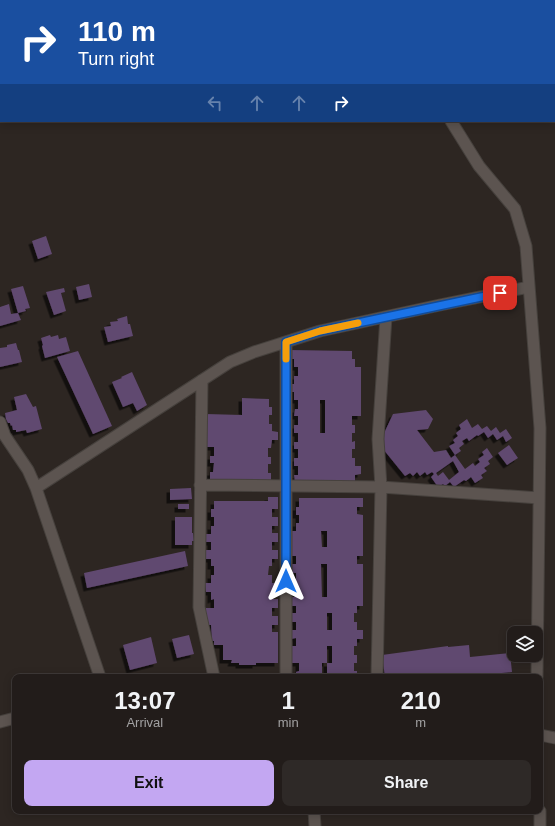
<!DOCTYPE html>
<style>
:root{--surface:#221c1a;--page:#2e2927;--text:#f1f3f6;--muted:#a2a1a2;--line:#3f3a39;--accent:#c3a7f2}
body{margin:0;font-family:Helvetica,sans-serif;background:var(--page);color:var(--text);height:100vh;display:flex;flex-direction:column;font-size:15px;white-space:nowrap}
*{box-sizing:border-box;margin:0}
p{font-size:13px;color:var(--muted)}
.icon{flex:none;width:22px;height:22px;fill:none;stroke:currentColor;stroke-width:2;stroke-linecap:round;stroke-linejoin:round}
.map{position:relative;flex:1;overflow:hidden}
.details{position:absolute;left:12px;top:674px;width:531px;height:140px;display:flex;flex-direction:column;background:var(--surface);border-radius:8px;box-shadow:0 2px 10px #0003,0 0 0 1px var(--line)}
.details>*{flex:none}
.banner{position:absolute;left:0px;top:0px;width:555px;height:122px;box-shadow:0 2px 10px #0003,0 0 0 1px var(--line);background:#1a4fa0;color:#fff;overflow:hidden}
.fabs{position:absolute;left:507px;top:626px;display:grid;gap:8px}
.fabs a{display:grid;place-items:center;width:36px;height:36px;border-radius:8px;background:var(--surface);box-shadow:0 2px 10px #0003,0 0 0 1px var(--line);font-size:20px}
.pin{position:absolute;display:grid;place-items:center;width:34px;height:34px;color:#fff;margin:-17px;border-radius:8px;box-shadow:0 2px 6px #0006}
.me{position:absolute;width:44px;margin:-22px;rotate:0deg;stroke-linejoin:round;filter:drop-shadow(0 0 3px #0008)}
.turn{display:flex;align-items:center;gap:14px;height:84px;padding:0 12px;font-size:18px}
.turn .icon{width:52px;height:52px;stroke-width:2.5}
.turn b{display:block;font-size:28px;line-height:34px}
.lanes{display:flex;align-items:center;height:38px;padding:0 12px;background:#0003;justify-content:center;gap:20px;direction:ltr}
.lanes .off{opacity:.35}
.eta{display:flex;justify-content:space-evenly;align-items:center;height:68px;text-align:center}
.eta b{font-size:24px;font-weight:800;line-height:28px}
.action{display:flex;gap:8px;margin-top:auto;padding:8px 12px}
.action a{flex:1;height:46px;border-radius:8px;background:var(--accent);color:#111;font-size:16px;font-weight:800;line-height:46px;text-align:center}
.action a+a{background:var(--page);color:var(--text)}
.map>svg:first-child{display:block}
.building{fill:#604870;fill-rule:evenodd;filter:url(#shadow)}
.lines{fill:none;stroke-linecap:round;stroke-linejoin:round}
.minor-casing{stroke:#46413d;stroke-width:13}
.minor{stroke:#5c5450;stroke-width:11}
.route-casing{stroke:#114b97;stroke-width:10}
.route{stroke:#1a73e8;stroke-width:7}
.slow{stroke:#f59e0b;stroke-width:7}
</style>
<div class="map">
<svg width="555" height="826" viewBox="0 0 555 826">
<defs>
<filter id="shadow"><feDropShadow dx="-3.5" dy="3.5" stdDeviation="0" flood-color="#0009"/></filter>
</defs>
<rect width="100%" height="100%" fill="#2d2622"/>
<!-- building -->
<path class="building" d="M46,236L52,254L38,259L32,241Z
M89,284L92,297L79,300L76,287Z
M23,286L30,308L25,309L26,311L18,313L11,289Z
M64,288L65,292L61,293L66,311L54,315L46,292Z
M9,304L11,314L18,313L21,320L0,326V307Z
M127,316L128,324H130L133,336L108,342L104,327L111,326L110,322L118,321L117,319Z
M50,335L51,337L58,335L59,339L66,337L70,351L45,358L42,346L43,345L41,338Z
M16,343L18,350H19L22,362L0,367V348L7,347V345Z
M289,350L352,351V359H355V367H361V416H352V425H355V433H352V442L355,441V449H352V458H355V466H361V474L355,475V482H295L294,475H298V466H294V458H298V449H294V442H298V433H294V425H298V416H294L295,409H298V400H294V392H289V384H294V376H298V367H294V359H289ZM320,400H325V433H320Z
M78,351L112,426L93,434L57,357Z
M132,372L147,405L137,411L133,403L123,407L112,382L122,378L121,377Z
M26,394L33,407L36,406L42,429L27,433L26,430L16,432V430H13L12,425L11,426L10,423H8L6,419L5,413L17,410L14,397Z
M242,398L269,399V407H272V415H269V424H272V431L278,432V440H272L271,448H268V457H271V464H268V473H271V481L210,480V472H213L214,463H210V456H214V447H205L206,414L242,415Z
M426,410L433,419L428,429L417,430L434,452L446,450L451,458L455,455L449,446L455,443L453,440L458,436L456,433L461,429L459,425L467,419L472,428L478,424L482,429L487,426L491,431L496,427L500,433L506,429L512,438L506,442L503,436L497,440L493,434L488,438L484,432L478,436L477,435L469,441L467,438L462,441L464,444L459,448L461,451L455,455L465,469L473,463L475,466L480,462L478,459L484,455L482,452L487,448L493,457L488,461L490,464L484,468L487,471L481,475L483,478L475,483L471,477L466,481L464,480L454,487L450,482L445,486L443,484L438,487L431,477L434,474L432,472L427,475L425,472L420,476L417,472L413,476L410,473L405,476L379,444L393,414ZM453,461L459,472L449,480L443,472L438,476L436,473Z
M509,445L518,458L507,465L498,453Z
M191,488L192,499L170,500V489Z
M268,497H278V509H272V517H278V526H272V533H278V542H272V550H278V559H272V566H269L268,575H272V583H278V592H272V599H278V608H272V616H278V625H272V632H278V663H256V665H239V663H231L232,660H223V645H214V641H212L211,625H206V608H214V599L211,600V592H206L205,583H211V575H214V566H211V559H206L205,550H211V542H206V534H211V526H214V517H211V509H214V501H268Z
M299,498H363V507H357V514L363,515V556H357V564H363V606H357V613H354V622H357V630H363V639H357V646H354V655H357V663H354V671H357V677H327V663H322V677H296V672L299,671V663H291V646H296V638L291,639V630H296V622H291V613H296V606H291L290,597H296V589H291V581L296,580V573H291L290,564H296V556H291V531H296V523H299V515H296V507H299ZM321,531H327V547H322ZM321,564H327V597H322ZM327,613H332V630H327ZM327,646H332V663H327Z
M178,504H189V509H178Z
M175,517H192V533H193L194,541H192V545H175Z
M185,551L188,566L87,588L84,573Z
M189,635L194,654L177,658L172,639Z
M151,637L157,663L130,670L123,645Z
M469,645L470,657L510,653L512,672L460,677H442L441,676L440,677H385L382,655L448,646V647Z"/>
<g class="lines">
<!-- minor casing -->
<g class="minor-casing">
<path id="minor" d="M29,0V1
M110,0L111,1
M372,0L373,1
M201,1L206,0
M0,59H1
M451,121L479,166L515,209L526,246L540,428L537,677
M286,342V677
M202,380L199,607L214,677
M0,422L5,436L28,470L36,488L100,677
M200,485L381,487L539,498
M36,488L230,362L254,352L320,331L440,305L529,287
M377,677L381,487L378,439L386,317
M0,722L15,718
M540,735L555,738
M314,811L315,826
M540,811V826"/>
</g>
<!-- minor -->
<use href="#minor" class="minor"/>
</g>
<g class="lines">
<!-- route casing -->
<g class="route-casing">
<path id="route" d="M286,581V342L320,331L500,293"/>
</g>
<!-- route -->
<use href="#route" class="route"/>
<!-- slow -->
<path class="slow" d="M286,359V342L320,331L358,323"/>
</g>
</svg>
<div class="fabs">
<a><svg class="icon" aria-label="layers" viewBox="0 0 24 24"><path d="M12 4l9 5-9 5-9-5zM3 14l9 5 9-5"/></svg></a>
</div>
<div class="pin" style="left:500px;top:293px;background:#d93025"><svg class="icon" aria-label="arrive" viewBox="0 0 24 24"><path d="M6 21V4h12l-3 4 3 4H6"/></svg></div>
<svg class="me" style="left:286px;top:581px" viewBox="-20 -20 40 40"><path d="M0-17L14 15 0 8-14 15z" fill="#1a73e8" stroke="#fff" stroke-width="4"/></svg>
<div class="banner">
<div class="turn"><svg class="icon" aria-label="right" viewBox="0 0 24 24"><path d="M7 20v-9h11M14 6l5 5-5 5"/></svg><div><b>110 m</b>Turn right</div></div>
<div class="lanes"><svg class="icon off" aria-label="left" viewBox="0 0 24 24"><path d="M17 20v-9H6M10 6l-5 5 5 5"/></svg><svg class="icon off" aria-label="ahead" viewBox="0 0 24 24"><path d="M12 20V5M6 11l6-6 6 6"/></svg><svg class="icon off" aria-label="ahead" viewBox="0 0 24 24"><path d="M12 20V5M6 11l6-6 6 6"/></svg><svg class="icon" aria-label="right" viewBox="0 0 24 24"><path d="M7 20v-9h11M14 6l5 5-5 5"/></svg></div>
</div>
<section class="details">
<div class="eta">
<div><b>13:07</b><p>Arrival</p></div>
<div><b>1</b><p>min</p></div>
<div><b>210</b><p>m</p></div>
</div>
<div class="action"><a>Exit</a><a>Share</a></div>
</section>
</div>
